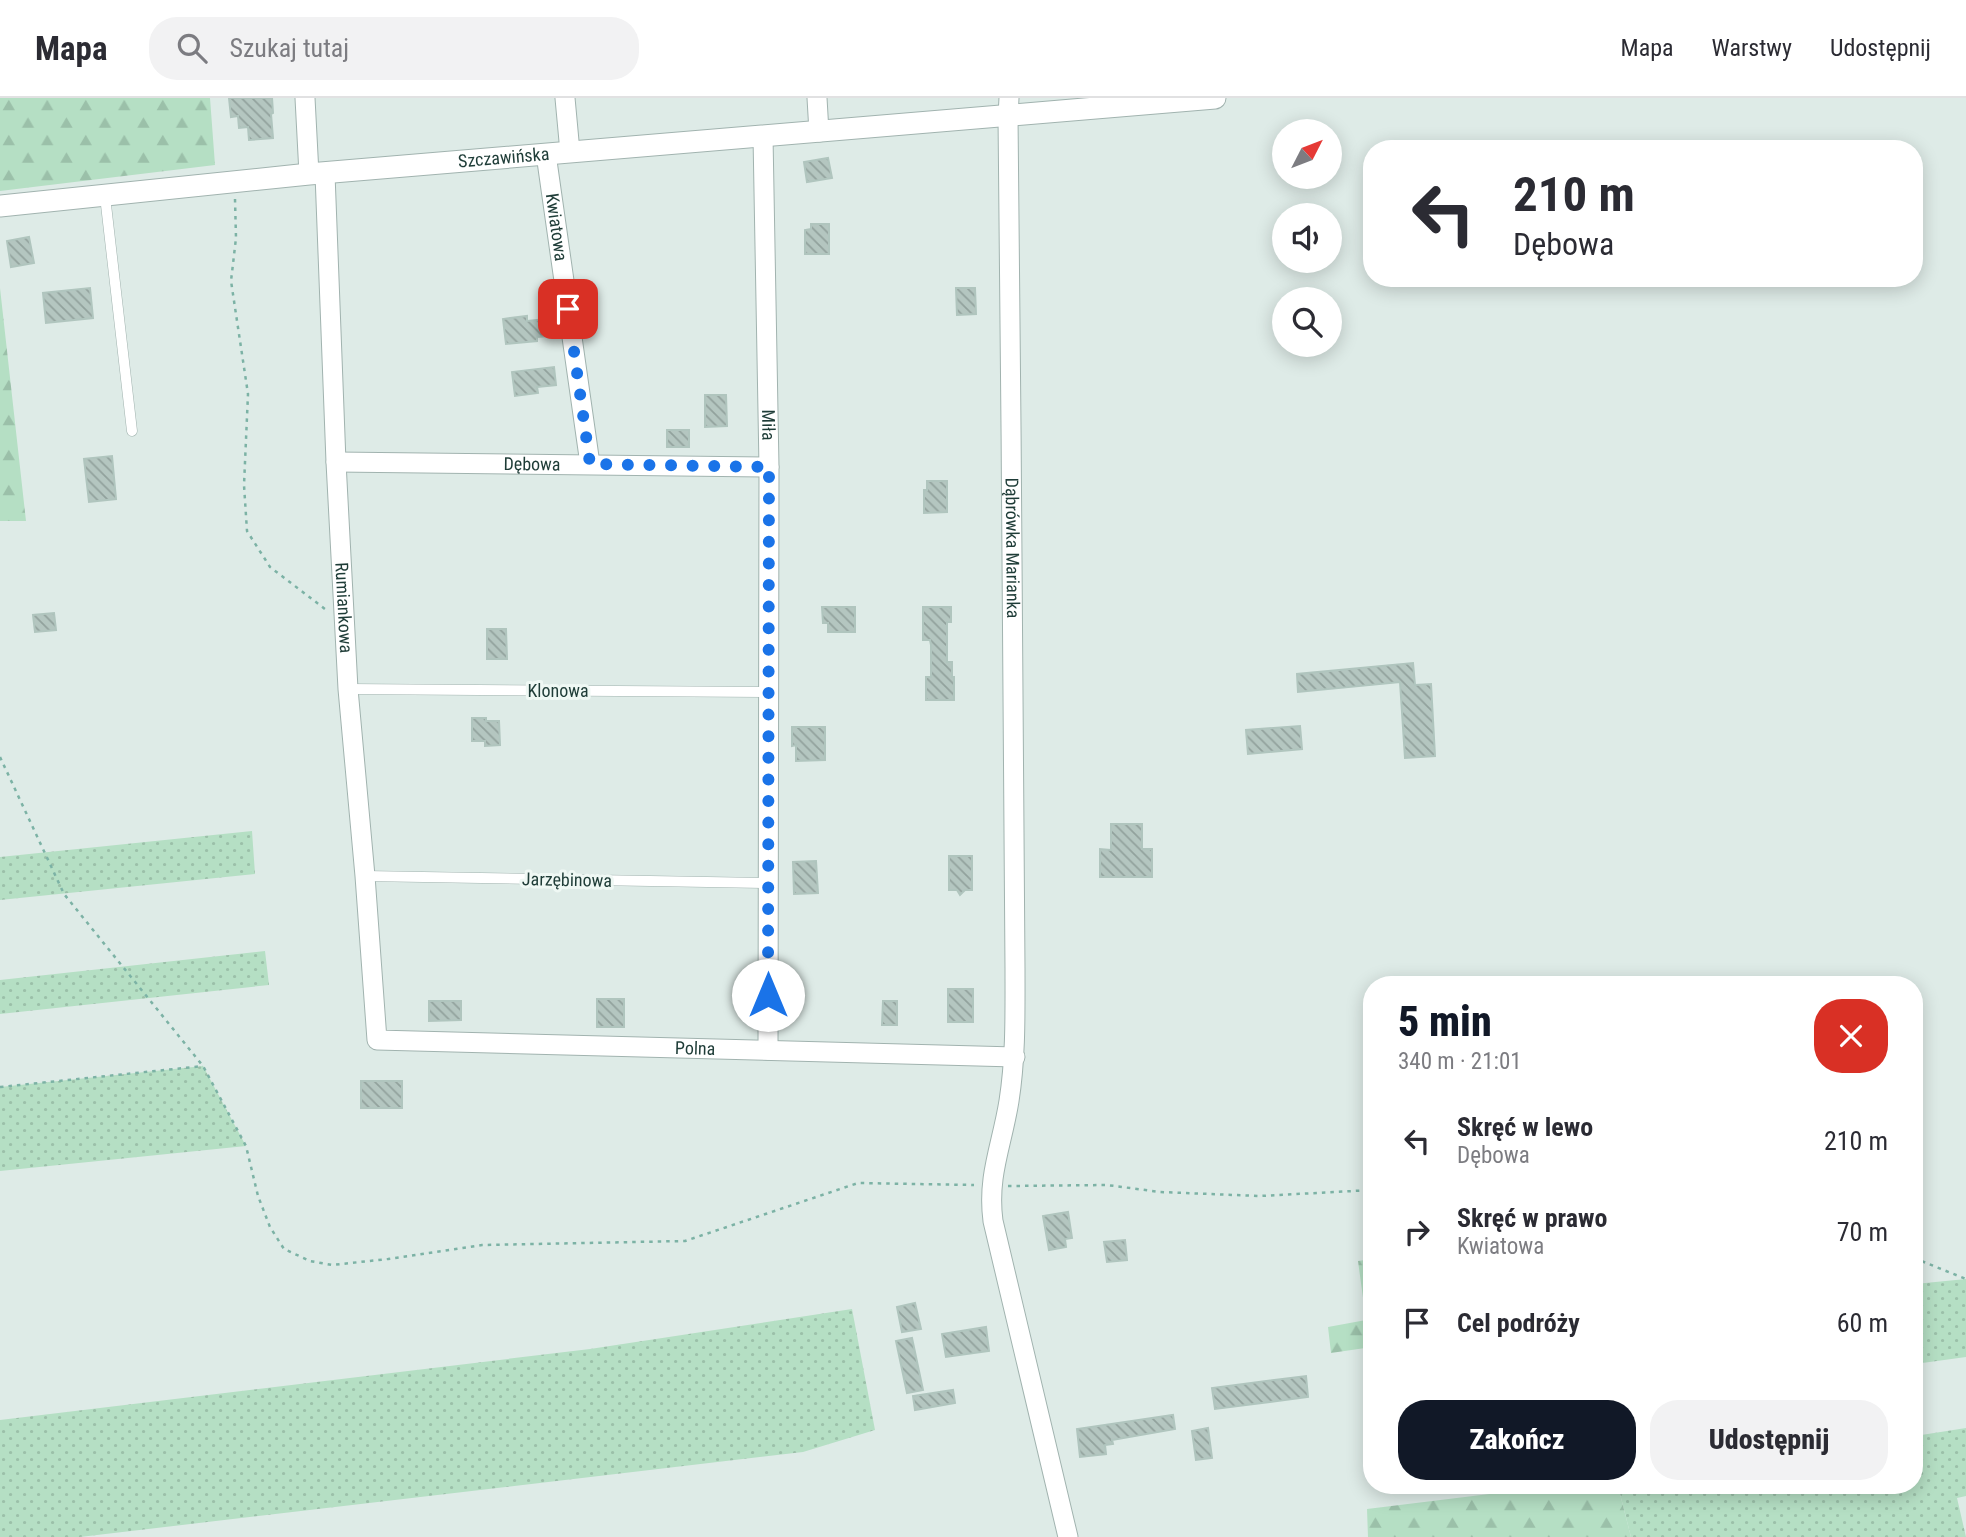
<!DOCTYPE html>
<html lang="pl">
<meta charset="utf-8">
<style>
:root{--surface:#fff;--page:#f2f2f3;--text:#2b2b33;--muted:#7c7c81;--line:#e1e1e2;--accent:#111827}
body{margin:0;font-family:"Roboto Condensed",sans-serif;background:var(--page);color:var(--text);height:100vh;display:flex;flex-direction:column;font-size:26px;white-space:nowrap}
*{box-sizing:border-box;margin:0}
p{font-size:23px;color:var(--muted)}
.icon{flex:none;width:38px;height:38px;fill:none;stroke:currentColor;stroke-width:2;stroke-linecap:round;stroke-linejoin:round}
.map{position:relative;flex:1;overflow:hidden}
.drawer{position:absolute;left:1363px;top:878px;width:560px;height:518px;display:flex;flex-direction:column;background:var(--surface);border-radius:28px;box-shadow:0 4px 18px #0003}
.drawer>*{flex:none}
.banner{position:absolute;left:1363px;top:42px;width:560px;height:147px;border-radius:28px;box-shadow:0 4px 18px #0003;background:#fff;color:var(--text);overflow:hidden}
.needle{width:46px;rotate:48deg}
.controls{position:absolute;left:1272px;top:21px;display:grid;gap:14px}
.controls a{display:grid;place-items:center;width:70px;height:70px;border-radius:50%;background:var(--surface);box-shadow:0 4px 18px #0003;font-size:35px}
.pin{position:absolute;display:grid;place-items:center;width:60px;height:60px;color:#fff;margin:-30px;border-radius:14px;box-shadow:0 4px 10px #0006}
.me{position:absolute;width:77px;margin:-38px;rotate:0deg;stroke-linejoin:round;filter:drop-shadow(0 0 5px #0008)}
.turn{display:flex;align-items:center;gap:24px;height:147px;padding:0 35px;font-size:32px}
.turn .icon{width:91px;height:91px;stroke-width:2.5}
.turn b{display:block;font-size:49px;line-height:60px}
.round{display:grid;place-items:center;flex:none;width:74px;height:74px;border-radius:28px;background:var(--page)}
.summary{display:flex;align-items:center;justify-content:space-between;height:119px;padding:0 35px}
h1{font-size:42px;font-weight:800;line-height:52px;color:var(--accent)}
.action{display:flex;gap:14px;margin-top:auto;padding:14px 35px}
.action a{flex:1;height:80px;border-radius:28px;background:var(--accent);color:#fff;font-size:28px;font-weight:800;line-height:80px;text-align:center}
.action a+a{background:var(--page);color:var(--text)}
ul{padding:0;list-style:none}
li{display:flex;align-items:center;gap:21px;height:91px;padding:0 35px}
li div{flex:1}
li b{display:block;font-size:26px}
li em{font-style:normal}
header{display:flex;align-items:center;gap:42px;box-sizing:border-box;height:98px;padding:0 35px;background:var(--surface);border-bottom:2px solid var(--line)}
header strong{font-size:33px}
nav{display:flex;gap:38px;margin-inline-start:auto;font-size:24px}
.search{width:490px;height:63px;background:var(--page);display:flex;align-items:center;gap:18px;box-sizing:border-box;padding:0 24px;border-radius:28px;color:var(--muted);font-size:26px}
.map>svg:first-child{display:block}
.grass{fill:url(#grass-dots)}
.forest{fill:url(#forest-firs)}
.building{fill:url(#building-back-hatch);stroke:#b0c5be;stroke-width:2}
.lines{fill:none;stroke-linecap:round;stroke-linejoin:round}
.service-casing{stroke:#a1b3af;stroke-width:11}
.minor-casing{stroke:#a1b3af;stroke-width:21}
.tertiary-casing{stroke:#a1b3af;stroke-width:23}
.path{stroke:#7cb2a5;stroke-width:2.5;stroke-dasharray:3.5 5;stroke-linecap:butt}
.service{stroke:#fff;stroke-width:10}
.minor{stroke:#fff;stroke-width:19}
.tertiary{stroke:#fff;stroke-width:21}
.route{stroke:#1a73e8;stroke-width:12;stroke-dasharray:0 21.6}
.labels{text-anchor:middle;stroke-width:6;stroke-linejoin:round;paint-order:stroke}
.street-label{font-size:18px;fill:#1e3c37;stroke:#eff8f4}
</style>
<header>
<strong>Mapa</strong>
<div class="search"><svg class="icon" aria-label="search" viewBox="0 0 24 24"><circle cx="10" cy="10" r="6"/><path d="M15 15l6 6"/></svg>Szukaj tutaj</div>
<nav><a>Mapa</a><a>Warstwy</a><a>Udostępnij</a></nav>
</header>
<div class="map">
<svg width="1966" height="1439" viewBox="0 0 1966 1439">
<defs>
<pattern id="grass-dots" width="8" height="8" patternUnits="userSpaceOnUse" patternTransform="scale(1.75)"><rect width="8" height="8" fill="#b5dfc4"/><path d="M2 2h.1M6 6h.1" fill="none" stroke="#9bc0a9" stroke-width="1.8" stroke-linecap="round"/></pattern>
<pattern id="forest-firs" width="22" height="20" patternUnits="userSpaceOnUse" patternTransform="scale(1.75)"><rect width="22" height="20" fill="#b5dfc4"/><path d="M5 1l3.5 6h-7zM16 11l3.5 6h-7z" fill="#9bc0a9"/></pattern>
<pattern id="building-back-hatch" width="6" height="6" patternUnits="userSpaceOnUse" patternTransform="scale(1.75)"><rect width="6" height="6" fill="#b4c6c0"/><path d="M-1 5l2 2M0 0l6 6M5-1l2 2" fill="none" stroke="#92a29d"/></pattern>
</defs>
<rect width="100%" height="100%" fill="#deebe7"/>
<!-- grass -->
<path class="grass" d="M252,733L255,776L0,802V759Z
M265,853L269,887L0,916V882Z
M203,968L246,1048L0,1073V989Z
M1966,1181V1259L1915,1266V1186Z
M852,1211L875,1332L803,1354L80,1439H0V1322L590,1251Z
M1966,1330V1398L1957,1400L1966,1439H1631L1618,1388H1914L1915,1338Z"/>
<!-- forest -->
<path class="forest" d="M0,0H210L215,67L0,93Z
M0,190L26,423H0Z
M1372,1161V1249L1331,1255L1328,1229L1366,1222L1358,1163Z
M1555,1388H1618L1631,1439H1368L1367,1411Z"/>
<!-- building -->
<path class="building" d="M229,0H272L273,15L271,16L273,40L249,42L248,29L239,30L238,18L231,19Z
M828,60L832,80L807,84L804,64Z
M811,126H829V156H805V132L811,131Z
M29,139L34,165L11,169L7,143Z
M90,190L93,220L46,225L43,195Z
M956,190H975L976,216L957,217Z
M527,218V223L546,221L548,238L537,239V243L506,246L503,221Z
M554,269L556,287L537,289L538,295L515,298L512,274Z
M705,297H726L727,328L705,329Z
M667,332H689V349H667Z
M112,358L116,401L89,404L84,361Z
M927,383H947V414L924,415V392H927Z
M822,509H855V534H828V525H823Z
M923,509H951V524H947V564H952V579H954V602H926V579H931V547L930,542H923Z
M54,515L56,532L35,534L33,517Z
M487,531H506L507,561H487Z
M1413,565L1415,587L1431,586L1435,658L1405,660L1400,584L1298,594L1297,576Z
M472,620H486V623H499L500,647L485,648V643H472Z
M1300,628L1302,651L1248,656L1246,632Z
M792,629H825V662L796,663V647L792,648Z
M1111,726H1142V751H1152V779H1100V751L1111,752Z
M949,758H972V792H965L960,797L957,792H949Z
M816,763L818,795L794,796L793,764Z
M948,891H973V924H948Z
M597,901H624V929H597Z
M429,903H461V922L429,923Z
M883,903H897V927H882Z
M361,983H402V1010H361Z
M1068,1114L1072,1140L1065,1141L1066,1149L1049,1152L1043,1118Z
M1125,1142L1127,1162L1107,1164L1104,1144Z
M915,1205L921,1231L902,1234L897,1209Z
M986,1229L989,1253L946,1259L942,1236Z
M912,1240L923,1292L907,1295L896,1243Z
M1306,1278L1308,1299L1215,1311L1212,1290Z
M953,1292L955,1305L915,1312L913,1298Z
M1173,1317L1175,1331L1112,1342L1113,1346L1105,1347L1106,1356L1080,1359L1077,1331Z
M1208,1330L1212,1360L1196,1362L1192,1333Z"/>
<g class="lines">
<!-- service casing -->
<g class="service-casing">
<path id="service" d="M105,98L132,333
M348,591L769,594
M365,778L769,785"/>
</g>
<!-- minor casing -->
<g class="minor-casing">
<g id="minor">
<path d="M305,0L309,76"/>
<path d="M565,0L570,54"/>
<path d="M817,0L819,34"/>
<path id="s1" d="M1009,0L1008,18C1010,302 1015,586 1015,870C1015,914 1016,958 1009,1003C1002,1047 987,1078 993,1123L1068,1439"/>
<path id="s2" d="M763,38L769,369L768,952"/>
<path id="s3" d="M546,56L590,366"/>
<path id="s4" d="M325,76L336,364L348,591L365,778L377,942L1015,959"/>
<path id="s5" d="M336,364L769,369"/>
</g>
</g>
<!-- tertiary casing -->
<g class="tertiary-casing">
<g id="tertiary">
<path id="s6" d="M0,108L309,76L1215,0"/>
</g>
</g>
<!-- path -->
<path class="path" d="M235,101L236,140L231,183L248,296L244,387L247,433L270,469L325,511
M0,659L64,796L203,968L246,1048L258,1098L270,1129L284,1151L310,1163L332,1167L388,1161L482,1147L685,1143L858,1085L974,1087
M0,989L203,968
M1008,1088L1107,1087L1160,1094L1260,1098L1372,1092
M1914,1160L1966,1181"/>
<!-- service -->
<use href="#service" class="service"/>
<!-- minor -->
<use href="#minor" class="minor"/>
<!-- tertiary -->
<use href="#tertiary" class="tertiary"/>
</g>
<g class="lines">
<!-- route -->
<path class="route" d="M568,211L590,366L769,369L768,897"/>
</g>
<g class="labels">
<!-- street labels -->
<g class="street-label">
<text dy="6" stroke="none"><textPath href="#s6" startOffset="506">Szczawińska</textPath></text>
<text dy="6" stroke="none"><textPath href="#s3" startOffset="74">Kwiatowa</textPath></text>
<text dy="6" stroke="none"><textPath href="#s2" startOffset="289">Miła</textPath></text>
<text dy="6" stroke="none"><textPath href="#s5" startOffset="196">Dębowa</textPath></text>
<text dy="6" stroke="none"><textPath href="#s1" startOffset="450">Dąbrówka Marianka</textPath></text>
<text dy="6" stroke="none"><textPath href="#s4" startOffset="434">Rumiankowa</textPath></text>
<text x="558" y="599">Klonowa</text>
<text transform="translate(567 782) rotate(1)" y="6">Jarzębinowa</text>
<text dy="6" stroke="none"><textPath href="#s4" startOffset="1186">Polna</textPath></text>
</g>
</g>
</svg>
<div class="controls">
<a><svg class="needle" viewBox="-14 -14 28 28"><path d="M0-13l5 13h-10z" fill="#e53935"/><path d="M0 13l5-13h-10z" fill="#7c7c81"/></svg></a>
<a><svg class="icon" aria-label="sound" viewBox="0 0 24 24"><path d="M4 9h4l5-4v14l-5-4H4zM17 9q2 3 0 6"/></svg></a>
<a><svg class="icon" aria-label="search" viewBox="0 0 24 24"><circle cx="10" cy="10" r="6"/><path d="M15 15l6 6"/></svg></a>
</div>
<div class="pin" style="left:568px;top:211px;background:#d93025"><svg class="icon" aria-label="arrive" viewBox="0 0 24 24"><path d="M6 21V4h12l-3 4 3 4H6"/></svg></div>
<svg class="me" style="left:768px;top:897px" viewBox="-20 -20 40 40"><circle r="19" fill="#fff"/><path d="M0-13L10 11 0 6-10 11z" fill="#1a73e8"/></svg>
<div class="banner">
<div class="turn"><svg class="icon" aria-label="left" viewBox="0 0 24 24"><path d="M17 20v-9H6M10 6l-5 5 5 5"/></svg><div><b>210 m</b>Dębowa</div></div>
</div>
<section class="drawer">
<div class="summary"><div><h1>5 min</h1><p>340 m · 21:01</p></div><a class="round" style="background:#d93025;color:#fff"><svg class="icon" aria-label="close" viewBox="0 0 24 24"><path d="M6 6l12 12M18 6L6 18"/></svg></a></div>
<ul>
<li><svg class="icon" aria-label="left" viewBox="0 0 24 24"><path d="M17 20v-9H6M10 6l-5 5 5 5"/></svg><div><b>Skręć w lewo</b><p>Dębowa</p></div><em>210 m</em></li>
<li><svg class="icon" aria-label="right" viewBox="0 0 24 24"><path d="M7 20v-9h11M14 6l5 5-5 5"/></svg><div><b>Skręć w prawo</b><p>Kwiatowa</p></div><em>70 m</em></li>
<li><svg class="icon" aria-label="arrive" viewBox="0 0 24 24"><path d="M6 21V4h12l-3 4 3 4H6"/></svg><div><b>Cel podróży</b></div><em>60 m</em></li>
</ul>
<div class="action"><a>Zakończ</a><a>Udostępnij</a></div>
</section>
</div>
